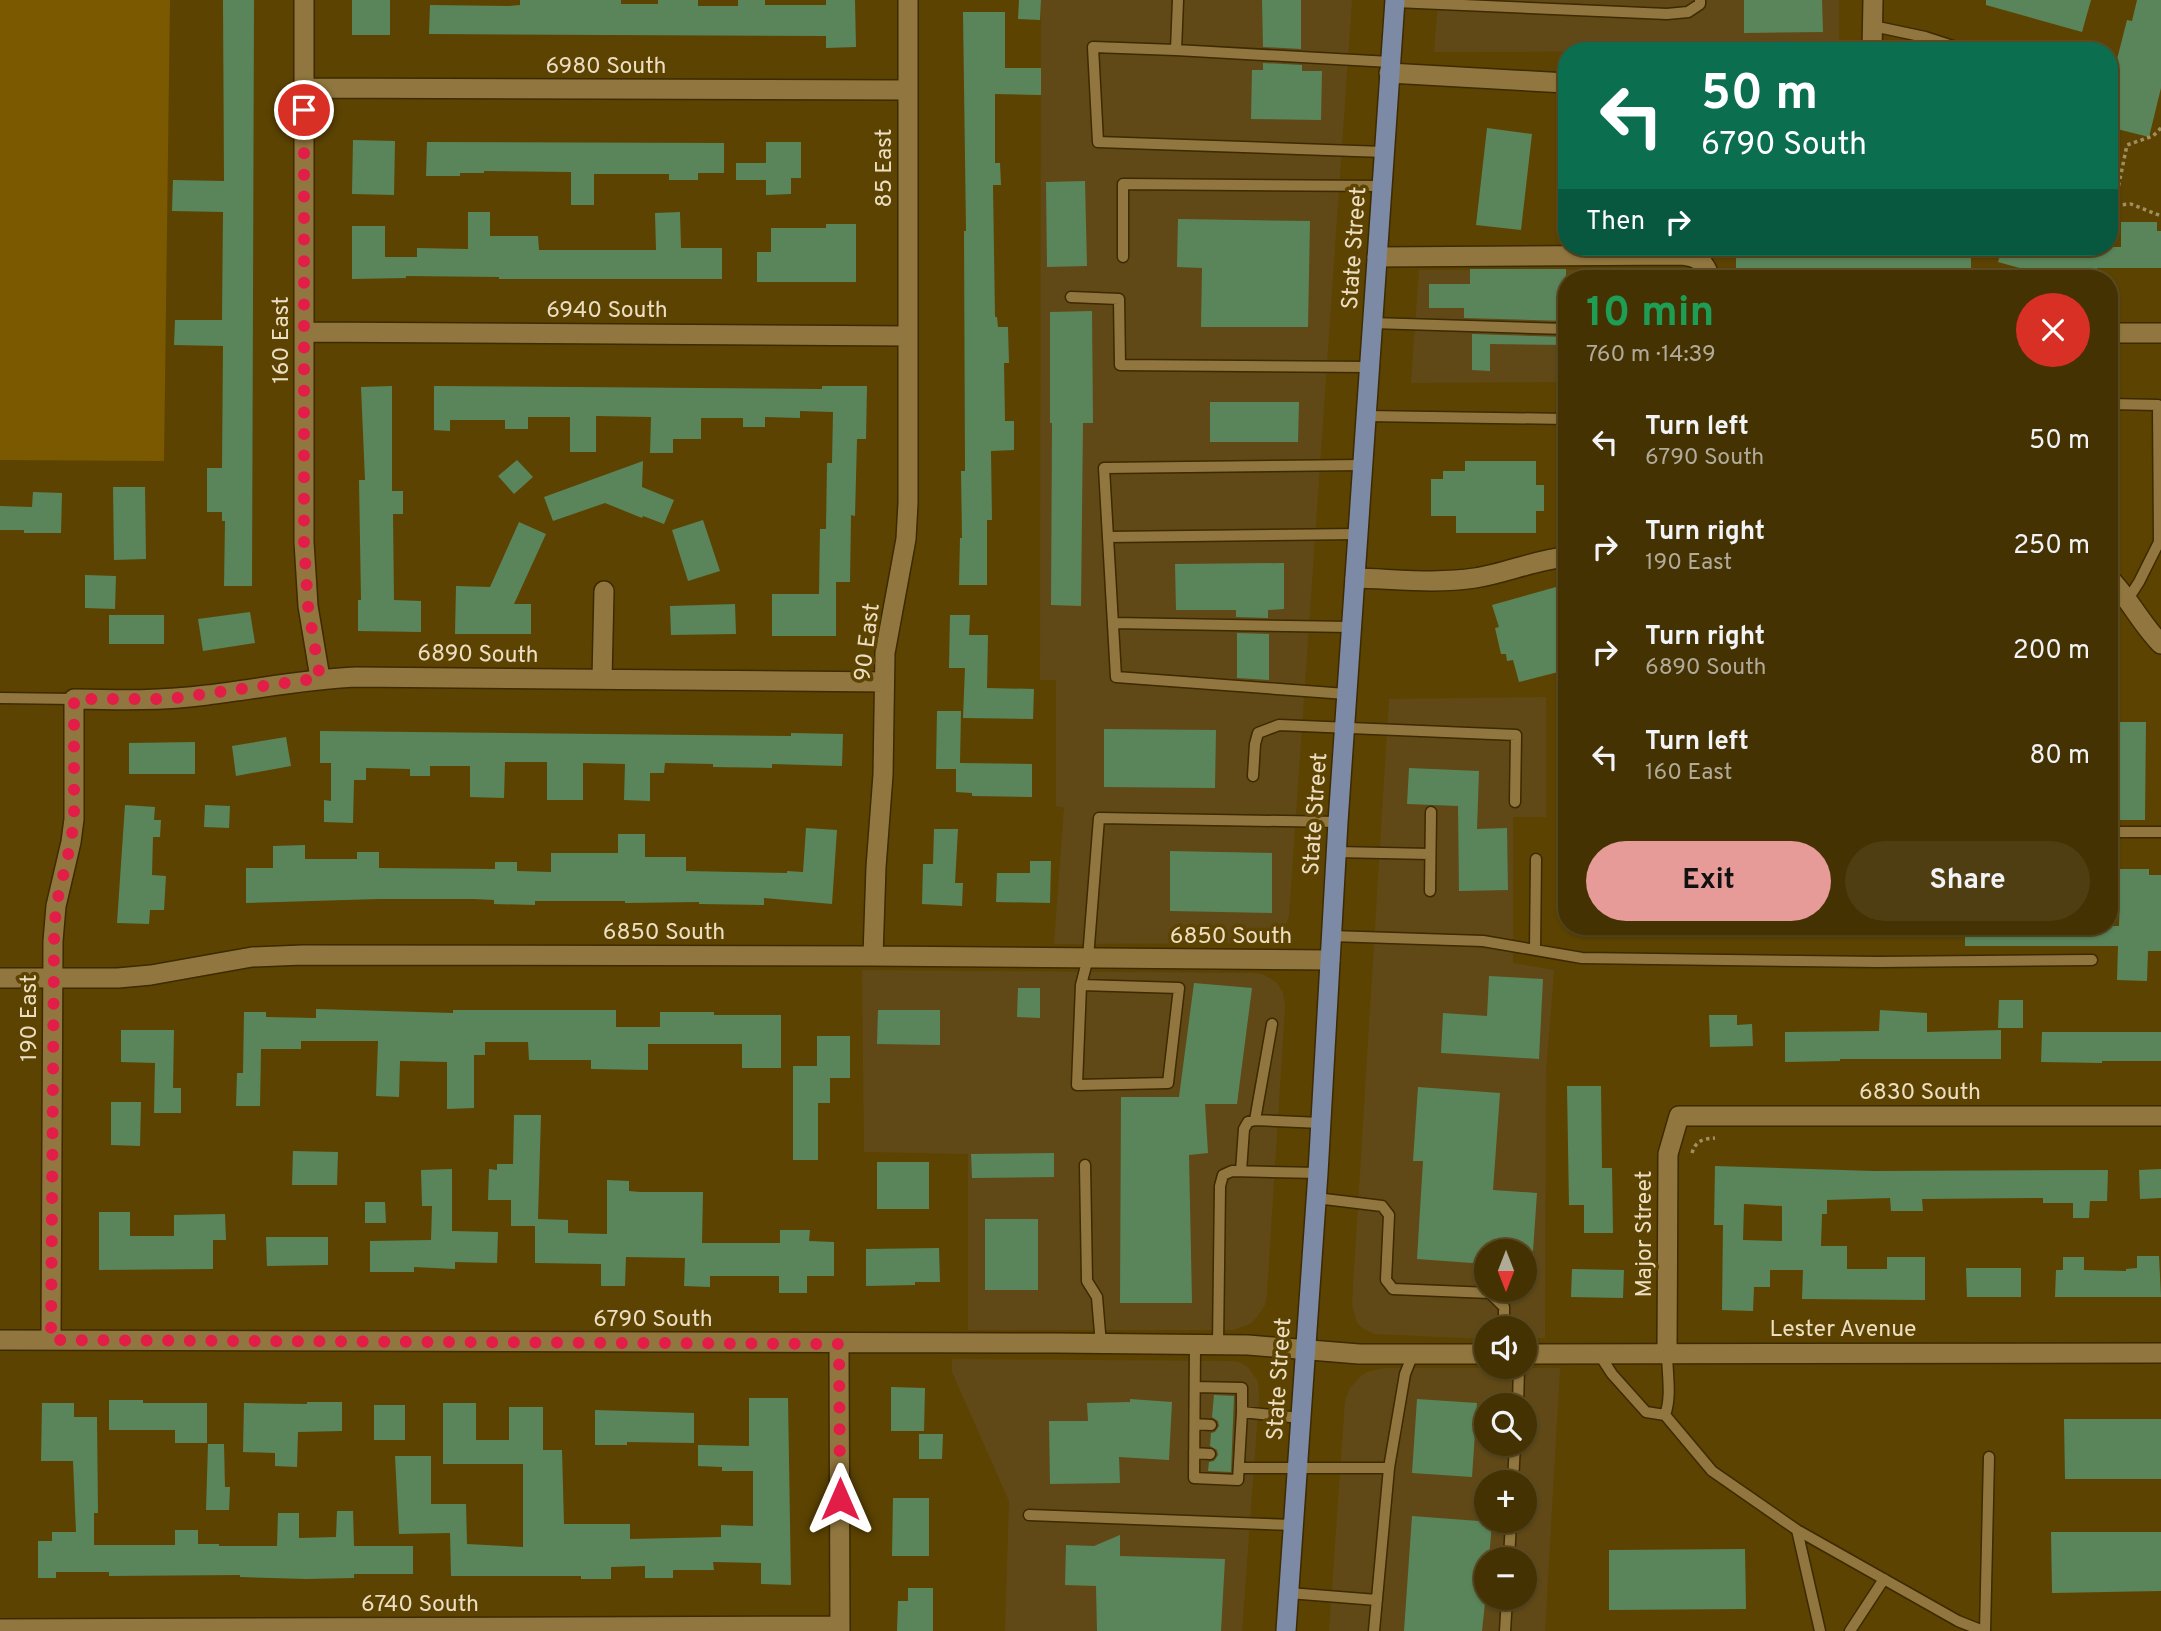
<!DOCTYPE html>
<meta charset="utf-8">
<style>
:root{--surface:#453202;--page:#4f3e11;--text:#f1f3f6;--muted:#b0aa99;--line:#5d4d24;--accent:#e69b98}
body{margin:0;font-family:Overpass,sans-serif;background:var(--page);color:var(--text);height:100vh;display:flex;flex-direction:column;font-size:26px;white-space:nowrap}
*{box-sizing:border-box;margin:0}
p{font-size:23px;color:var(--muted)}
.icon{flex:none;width:38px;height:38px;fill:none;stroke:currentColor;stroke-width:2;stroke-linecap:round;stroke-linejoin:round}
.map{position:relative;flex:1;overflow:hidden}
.drawer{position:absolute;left:1558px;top:270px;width:560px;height:665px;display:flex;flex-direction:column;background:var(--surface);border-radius:28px;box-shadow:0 2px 5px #0004,0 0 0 2px var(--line)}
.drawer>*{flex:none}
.banner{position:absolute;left:1558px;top:42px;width:560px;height:214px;border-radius:28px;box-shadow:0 2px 5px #0004,0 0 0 2px var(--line);background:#0b6e4f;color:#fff;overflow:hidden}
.needle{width:46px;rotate:180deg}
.buttons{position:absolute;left:1474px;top:1239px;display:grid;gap:14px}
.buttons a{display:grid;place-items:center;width:63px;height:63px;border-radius:50%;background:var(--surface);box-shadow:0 2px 5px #0004,0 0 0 2px var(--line);font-size:35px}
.pin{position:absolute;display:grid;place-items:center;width:60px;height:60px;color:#fff;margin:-30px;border:4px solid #fff;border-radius:50%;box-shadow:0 2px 7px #0007}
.me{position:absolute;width:77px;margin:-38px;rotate:0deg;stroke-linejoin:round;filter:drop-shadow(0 0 5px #0008)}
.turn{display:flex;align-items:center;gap:24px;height:147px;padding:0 28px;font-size:32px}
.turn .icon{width:91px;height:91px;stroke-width:2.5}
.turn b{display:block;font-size:49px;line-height:60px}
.then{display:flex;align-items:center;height:66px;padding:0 28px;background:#0003;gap:14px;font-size:26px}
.round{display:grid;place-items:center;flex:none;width:74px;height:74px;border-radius:37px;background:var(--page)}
.headline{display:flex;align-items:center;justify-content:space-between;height:119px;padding:0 28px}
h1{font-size:42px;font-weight:700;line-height:52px;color:#1e9e55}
.action{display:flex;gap:14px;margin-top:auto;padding:14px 28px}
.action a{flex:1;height:80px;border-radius:42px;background:var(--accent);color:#111;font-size:28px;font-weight:700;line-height:80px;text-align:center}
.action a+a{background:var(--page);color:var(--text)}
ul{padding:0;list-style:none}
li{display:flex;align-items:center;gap:21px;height:105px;padding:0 28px}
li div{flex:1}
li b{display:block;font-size:26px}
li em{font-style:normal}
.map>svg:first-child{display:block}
.built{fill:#604917;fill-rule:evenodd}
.green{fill:#7a5900}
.building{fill:#5a855a;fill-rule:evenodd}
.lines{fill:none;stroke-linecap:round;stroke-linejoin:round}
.service-casing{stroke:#3d2a00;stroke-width:13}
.minor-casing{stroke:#3d2a00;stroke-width:22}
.primary-casing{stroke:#3d2a00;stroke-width:22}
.path{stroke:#a28f60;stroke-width:3.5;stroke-dasharray:3.5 3.5;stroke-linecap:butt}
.service{stroke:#91773f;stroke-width:10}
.minor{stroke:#91773f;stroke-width:19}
.primary{stroke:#7d8aa5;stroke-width:19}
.route{stroke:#e11d48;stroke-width:12;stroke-dasharray:0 21.6}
.labels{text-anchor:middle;stroke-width:7;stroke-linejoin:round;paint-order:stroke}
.street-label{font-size:23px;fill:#ecdec2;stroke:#5c4302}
</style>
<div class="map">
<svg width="2161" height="1631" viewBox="0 0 2161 1631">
<rect width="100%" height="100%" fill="#5c4302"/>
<!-- built -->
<path class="built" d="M1041,0H1352L1289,916L1282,935L1268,943L1054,944L1064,808L1056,806V680H1040Z
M1438,0H1839V51L1434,52Z
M1419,270H1681V278H1566V382L1411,383Z
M1546,697V817H1513V963L1554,970L1546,1072L1545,1338H1524V1328H1486V1339L1374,1334L1364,1329L1357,1323L1352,1304L1389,699ZM1486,1251H1524V1290H1486Z
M862,970L1254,973L1262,974L1276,982L1283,992L1285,1006L1267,1293L1265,1305L1257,1317L1250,1324L1233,1330H968V1154L864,1152Z
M952,1359L1232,1361L1239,1362L1248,1367L1258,1382L1259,1398L1242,1631H1005L1009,1501L952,1372Z
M1384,1368H1560L1545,1631H1329L1345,1401L1350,1388L1361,1376L1367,1372ZM1486,1405H1524V1444H1486ZM1486,1482H1524V1521H1486ZM1486,1559H1524V1598H1486Z"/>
<!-- green -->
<path class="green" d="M0,0H170L164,461L0,460Z"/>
<!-- building -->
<path class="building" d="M223,0H254L252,586H224L225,521H222V512H207V468H222L223,346L174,345L175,320H222L223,212L172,211L173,180L224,181Z
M352,0H390V35H352Z
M520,0H621V4H658V0H698V6H738V0H765V5H826V0H855L856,47L826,48V36L429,34L430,5L509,6L520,5Z
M1019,0H1041L1040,20L1018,19Z
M1262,0H1301V49L1263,47Z
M1744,0H1822L1823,32L1744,33Z
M1986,0H2091L2082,32L1986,5Z
M2137,0H2161V88L2149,137L2109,127V87H2110L2127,20L2132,21Z
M963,12H1005V68H1041V95L995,94V163H1000L1001,185H993L995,317H997L998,327H1008L1009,363H1004L1005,421H1014V450L991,451L992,520H987V585H959L960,538H962L961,471H965L964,231H966Z
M1263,63L1302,65V71H1322L1321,120L1251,119L1252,70H1263Z
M1487,128L1532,134L1521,230L1476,225Z
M353,140L395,141L394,195L352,194Z
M427,142L724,143V173H698V180H669V174H594V205H571V172L484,171V173H460V176H426Z
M766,142H801V178H791V194L766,195V180H736V163H766Z
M1085,181L1087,266L1047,267L1046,182Z
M468,212H490V236H538L539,250H656L655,213L680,212L681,248H722V279H499V277L406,276V278L352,279V226H385V257H417V248L468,249Z
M1178,219L1310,221L1308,327H1201L1202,268L1177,267Z
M2121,222H2157V231H2161V268H2097L2095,278H2055L1998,262L2002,247H2121Z
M826,224H856V282H757V252H771V228H826Z
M1736,247H1971V277H1840V268H1785V276H1736Z
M1470,269H1566V321L1464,318V308H1429V284H1470Z
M1092,311L1093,423H1083L1081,606L1051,605L1052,423H1050V312Z
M1472,334L1566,337V345L1490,344V371L1472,370Z
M392,386V491H403V514H393L394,600L421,601V632L358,631V600H361L359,480H365L361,387Z
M434,386L822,389V386H867L866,439H857L855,516L851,515L850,582H836V636H772V594H819L820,529H826L827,463H832L833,412L800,411V418L765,417V427H743V418H701V439H673V453H650L651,417L596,416V452H570V417H528V429H505V420H450V431L434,430Z
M1210,402H1299L1298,442H1210Z
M517,460L533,477L514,494L498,476Z
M643,461L642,487L674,500L664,524L643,516L642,518L605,503L553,521L544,497Z
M1465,461H1536V485H1544V511H1536V533H1456V516H1431V479H1443V471H1465Z
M113,487H145L146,559L114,560Z
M33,492L62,493L61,533H24V530H0V506L32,507Z
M703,520L720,571L688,581L672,530Z
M519,522L546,534L514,604H531V634H455L456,586L490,587Z
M1284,563V609L1268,610V618L1236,617V610H1176L1175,564Z
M85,575L116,576L115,609L85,608Z
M1556,587L1562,611L1566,610V670L1519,682L1513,660L1507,661L1506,654H1501L1495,628L1499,627L1492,605Z
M735,604L736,634L671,635L670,606Z
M250,612L255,643L203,651L198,619Z
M109,615H164V644H109Z
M950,615H970L969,635H988L987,688L1034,689L1033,719L963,718L965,668H949Z
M1237,633L1269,634V680L1237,678Z
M937,711H961L960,763L1032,764V797L972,796V793L956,792V769H936Z
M2109,722H2146L2145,820H2109Z
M1104,729L1216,730L1215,788L1104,787Z
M320,731L791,736V733L843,734L842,766L772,764V768L713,767V764L665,763L664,773H650V801L624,800L625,764L583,763V800H547V762H505L504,798L470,797V766H430V776H410V769L366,768V780H354L353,823L324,822V800L331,801V763H320Z
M286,737L291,766L236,776L232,746Z
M195,742V774H129V743Z
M1409,768L1479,771L1477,829L1507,828L1508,890L1459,891L1458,806L1407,804Z
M125,805L155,807L154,820H161L160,837H153L152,875L166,876L164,910H150L149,924L117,923Z
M205,805L230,806L229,828L204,827Z
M806,828L837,830L832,904L764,898V905L699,904V902L625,903V901H535V905L494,904V900L474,899H379L246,903V868H273V846L305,845V859H357V852H379V868L495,869V862H517V871L551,872V853H618V834H645V857H686V871L787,873V871L803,872Z
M934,829H958L955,883H963L962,906L922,904L923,864H933Z
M1170,851L1272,853V913L1170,911Z
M1030,861H1051L1050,903L996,902L997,873H1030Z
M2109,869H2149V875H2161V951H2148L2147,981L2117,980L2118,946H1965V926H2119L2120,893H2109Z
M1489,976L1543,979L1539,1059L1441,1053L1443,1013L1487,1016Z
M1194,983L1252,988L1237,1104H1205L1208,1153L1189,1155L1192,1303H1120L1121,1097H1179Z
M1018,988H1040V1018L1017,1017Z
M1999,1000H2023V1028H1998Z
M316,1009L453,1013V1010H616V1027H660V1012H714V1015H781V1068H742V1044H648V1070L591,1069V1060H529L528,1042H485V1055H474V1108L447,1109V1062L400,1061L399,1097L376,1096L378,1041H301V1049H261L260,1106H236L237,1073H243L244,1012H266V1017L316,1018Z
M878,1010H940V1045L877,1044Z
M1880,1010L1927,1013V1032L2001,1030V1059H1840V1061L1785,1062V1032L1879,1031Z
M1709,1015H1737V1025L1752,1024L1753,1046L1710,1047Z
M121,1030H174L173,1088H181V1113H154L155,1063L121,1062Z
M2042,1032H2161V1061H2102V1063L2041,1062Z
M817,1036H850V1078H830V1103H818V1160H793V1066H817Z
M1567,1086H1601L1602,1168H1612L1613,1233H1584V1205H1569Z
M1418,1087L1500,1093L1493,1190L1537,1193L1533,1251H1486V1264L1417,1259L1423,1161H1413Z
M111,1102H141L140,1146L111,1145Z
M514,1115H541L538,1219L568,1220V1233L607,1234V1180L629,1181V1191L640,1192H703L702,1243H780V1230H810L809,1241L834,1242V1276H807V1293H779V1276H710V1287L684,1286L685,1258L626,1257L625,1286H601V1264L535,1263V1226H511V1200H488L489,1169L497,1170V1164H513Z
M293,1151L338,1152L337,1185H292Z
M1054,1153V1177L972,1178L971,1154Z
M877,1162H929V1209H877Z
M1715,1166L1874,1171L2108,1170L2107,1201H2090L2089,1218H2073V1203H2043V1198L1922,1199L1923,1211H1891L1890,1198L1827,1200V1214H1822L1821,1246H1847V1269H1887V1257H1925V1300L1802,1299L1803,1270H1770V1287H1754L1753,1311L1722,1310L1723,1225H1714ZM1744,1204L1782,1206V1241L1743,1240Z
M452,1169V1231L498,1232L497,1263L455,1262V1269L414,1267V1272H370V1241L431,1240L432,1206H422L421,1170Z
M2161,1169V1198L2140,1199L2139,1170Z
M365,1202H385L386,1223H365Z
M99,1212H130V1236H174V1215L225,1214L226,1240H213V1269L99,1270Z
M985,1219H1038V1290H985Z
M266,1237H328V1265L267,1266Z
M939,1248L940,1282H915V1285L866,1286V1249Z
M2137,1256H2159L2161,1297H2055L2056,1270H2063V1257H2084V1270L2126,1271V1269L2137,1268Z
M1966,1268H2021V1297H1967Z
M1572,1269L1624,1270L1623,1298L1571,1297Z
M891,1387L925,1388L924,1431H891Z
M1214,1395L1234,1396L1231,1472L1208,1471L1209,1462L1214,1461L1218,1455L1217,1450L1210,1446L1211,1433L1215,1432L1219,1426L1218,1421L1212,1417Z
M749,1398H788L791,1585L761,1584V1563L713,1562L714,1570H673V1578H645V1566L611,1567V1579H581V1576H451L450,1533L399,1534L395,1456H431V1504H466L467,1544L523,1547V1464H443V1403H476V1440H509V1407H543V1450H562L564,1524H630V1539L721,1537V1525L753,1526V1471H722V1467L698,1466V1445L749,1446Z
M1130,1399L1172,1402L1169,1460L1119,1457L1120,1483L1050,1484L1049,1421H1088L1087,1403L1130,1402Z
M1417,1399L1477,1403L1472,1477L1412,1473Z
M109,1400H143V1403H207V1443H175V1430H109Z
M307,1402H342V1431L298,1432L297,1467L275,1466V1453L243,1452L244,1403L307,1404Z
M42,1403H74V1417H97L98,1513H94V1545H175V1530H198V1544H219V1546H277L278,1513H299V1538L336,1537L337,1511H353L354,1546H413V1574H354V1578L306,1579L240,1577V1575L109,1576V1572H56V1578H38V1541H52V1532H76L73,1461H41Z
M374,1405H405V1440H374Z
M595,1410L694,1413V1443L627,1442V1445H595Z
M2064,1419H2161V1479H2065Z
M919,1434H943L942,1459H919Z
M208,1444H224L225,1487H230L229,1510H206Z
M893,1498H929V1556H892Z
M1412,1516L1492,1522L1489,1559H1486V1593L1482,1631H1404Z
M2051,1532H2161V1591L2052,1593Z
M1120,1535V1556L1225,1559L1221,1631H1097L1096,1586L1065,1585L1066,1545L1094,1546Z
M1745,1549L1746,1609L1609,1610V1550Z
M908,1588H933V1631H897L898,1601H908Z"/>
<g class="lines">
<!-- service casing -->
<g class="service-casing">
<path id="service" d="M1178,0L1176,50L1093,47L1098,142L1384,152
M1395,2L1667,14L1688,12L1700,4V0
M1873,26L1925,37L1968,51
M1176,50L1390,62
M1123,257V184L1382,186
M1071,297L1119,299L1120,365L1369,367
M1372,323L1566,329
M2109,404L2158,405L2159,542L2139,582L2128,599
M1366,416L1566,419
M1108,537L1358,534
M1113,623L1351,627
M1346,694L1116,677L1104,468L1362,465
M0,698L74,699
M1253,776L1255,744L1258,733L1279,725L1516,735L1515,802
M2109,832H2161
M1336,852L1430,854
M1430,891L1431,812
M1331,936L1483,941L1582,958L1878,962L2092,960
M1535,950L1536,859
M1081,985L1179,988L1168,1083L1077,1085L1081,985L1088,958L1099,818L1338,822
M1255,1120L1272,1024
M1085,1165L1087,1281L1097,1297L1101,1345
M1241,1171L1244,1129L1248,1122L1255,1120L1321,1123
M1316,1198L1382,1206L1389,1215L1386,1280L1393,1289L1490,1293L1504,1307V1328
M1195,1345L1194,1478L1238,1480L1242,1412L1300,1418
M1218,1345L1220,1186L1223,1175L1232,1171L1318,1173
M1599,1354L1612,1374L1646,1412L1665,1415L1712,1471L1797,1530L1958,1621L1983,1631
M1195,1387L1242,1388V1412
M1518,1405L1519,1367
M1665,1415C1672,1396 1667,1373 1667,1352
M1195,1424L1211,1425
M1194,1453L1210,1454
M1239,1468H1389
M1513,1482L1515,1444
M1029,1515L1293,1525
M1797,1530L1820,1631
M1509,1559L1511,1521
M1289,1593L1377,1600
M1374,1631L1389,1468L1405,1374L1413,1354
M1505,1631L1507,1598
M1850,1631L1884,1579
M1985,1631L1989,1457"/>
</g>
<!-- minor casing -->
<g class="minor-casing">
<path id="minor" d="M304,0V542L308,606L320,678
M1872,51L1873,0
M1389,73L1566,83
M304,88L908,90
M1377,257L1682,255C1699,257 1705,262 1710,278
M305,332L908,336
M2109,333H2161
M1355,578C1395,579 1436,584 1475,578C1506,573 1535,560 1566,557
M2109,578C2129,598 2141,624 2161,644
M602,679L604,591
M873,956L876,867L883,775L885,653L906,539L908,503V0
M0,978H118L151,975L252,957L303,955L873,956L1330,960
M0,1340L1056,1343L1248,1345L1359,1354H1486
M51,1340L53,941L56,906L71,842L74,819V699C118,700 163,701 207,695C257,689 305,679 356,677L884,682
M839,1344L840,1631
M1667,1352L1668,1154L1679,1116H2161
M1524,1354L2161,1353
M0,1629L840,1626"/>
</g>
<!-- primary casing -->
<g class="primary-casing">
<path id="primary" d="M1286,1631L1318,1173L1338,822L1395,0"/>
</g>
<!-- path -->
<path class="path" d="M2161,128L2153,136L2127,145L2116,198L2118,205L2131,204L2161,216
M1692,1153C1696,1140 1703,1139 1715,1138"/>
<!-- service -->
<use href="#service" class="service"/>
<!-- minor -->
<use href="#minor" class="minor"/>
<!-- primary -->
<use href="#primary" class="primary"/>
</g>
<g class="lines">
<!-- route -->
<path class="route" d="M304,110V542L308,606L320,678L169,699H74V819L71,842L56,906L54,941L51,1340L839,1344L840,1499"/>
</g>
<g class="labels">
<!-- street labels -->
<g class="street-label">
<text x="606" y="73">6980 South</text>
<text transform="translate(883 168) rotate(-90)" y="8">85 East</text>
<text transform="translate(1353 248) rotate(-86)" y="8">State Street</text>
<text x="607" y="317">6940 South</text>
<text transform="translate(280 340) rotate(-90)" y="8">160 East</text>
<text transform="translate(866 642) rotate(-83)" y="8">90 East</text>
<text transform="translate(478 653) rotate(1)" y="8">6890 South</text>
<text transform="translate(1314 814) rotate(-86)" y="8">State Street</text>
<text x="664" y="939">6850 South</text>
<text x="1231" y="943">6850 South</text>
<text transform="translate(28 1018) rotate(-90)" y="8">190 East</text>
<text x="1920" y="1099">6830 South</text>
<text transform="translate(1643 1234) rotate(-90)" y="8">Major Street</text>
<text x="653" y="1326">6790 South</text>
<text x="1843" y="1336">Lester Avenue</text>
<text transform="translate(1278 1379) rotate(-86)" y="8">State Street</text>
<text x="420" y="1611">6740 South</text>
</g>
</g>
</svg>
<div class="buttons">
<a><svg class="needle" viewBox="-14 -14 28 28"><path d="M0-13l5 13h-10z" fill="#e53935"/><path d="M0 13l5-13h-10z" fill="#b0aa99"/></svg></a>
<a><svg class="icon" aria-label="sound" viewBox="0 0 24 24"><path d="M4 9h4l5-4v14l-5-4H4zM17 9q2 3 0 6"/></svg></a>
<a><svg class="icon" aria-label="search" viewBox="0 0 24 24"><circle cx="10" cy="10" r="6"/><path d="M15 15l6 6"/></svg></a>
<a>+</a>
<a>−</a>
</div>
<div class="pin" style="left:304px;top:110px;background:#d93025"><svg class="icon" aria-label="arrive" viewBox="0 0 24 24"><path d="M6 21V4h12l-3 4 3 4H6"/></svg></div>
<svg class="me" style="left:840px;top:1499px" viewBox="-20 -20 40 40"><path d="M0-17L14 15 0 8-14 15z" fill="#e11d48" stroke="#fff" stroke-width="4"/></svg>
<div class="banner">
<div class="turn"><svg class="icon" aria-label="left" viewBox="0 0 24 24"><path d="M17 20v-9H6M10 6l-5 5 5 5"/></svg><div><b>50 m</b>6790 South</div></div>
<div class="then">Then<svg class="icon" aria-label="right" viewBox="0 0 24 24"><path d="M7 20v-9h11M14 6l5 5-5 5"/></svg></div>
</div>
<section class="drawer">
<div class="headline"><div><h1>10 min</h1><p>760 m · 14:39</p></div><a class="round" style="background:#d93025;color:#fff"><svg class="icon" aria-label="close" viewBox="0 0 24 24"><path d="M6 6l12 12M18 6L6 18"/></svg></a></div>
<ul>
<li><svg class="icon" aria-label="left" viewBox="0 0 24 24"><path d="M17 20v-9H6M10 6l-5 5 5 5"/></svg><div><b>Turn left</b><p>6790 South</p></div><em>50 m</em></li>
<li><svg class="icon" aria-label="right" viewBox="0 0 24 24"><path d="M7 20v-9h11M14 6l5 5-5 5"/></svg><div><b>Turn right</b><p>190 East</p></div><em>250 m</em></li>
<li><svg class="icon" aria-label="right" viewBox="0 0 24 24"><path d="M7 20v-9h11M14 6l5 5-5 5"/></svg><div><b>Turn right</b><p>6890 South</p></div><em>200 m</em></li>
<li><svg class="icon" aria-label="left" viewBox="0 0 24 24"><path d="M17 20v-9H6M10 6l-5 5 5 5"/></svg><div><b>Turn left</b><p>160 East</p></div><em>80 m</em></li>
</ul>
<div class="action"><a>Exit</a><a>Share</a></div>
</section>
</div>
